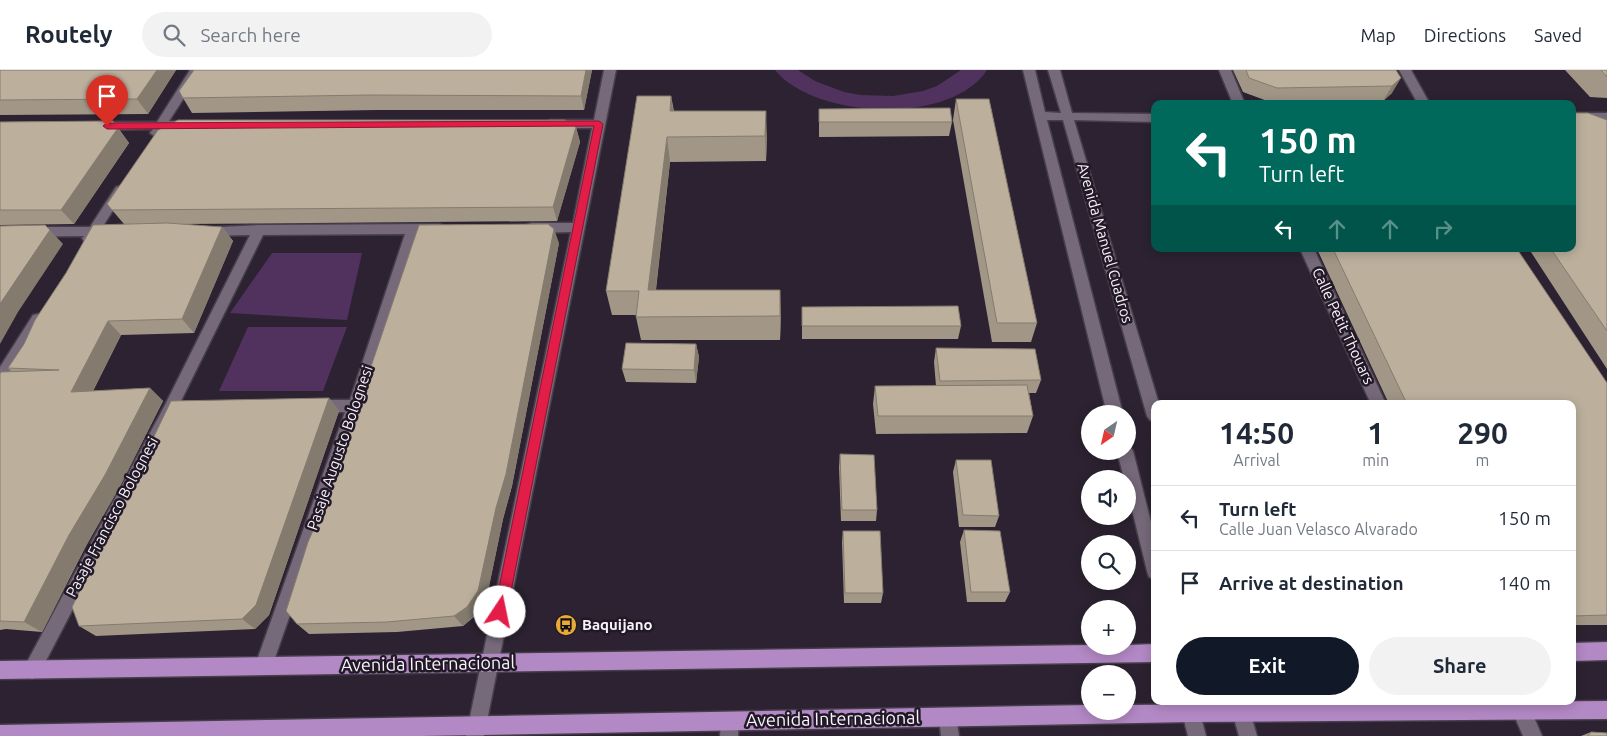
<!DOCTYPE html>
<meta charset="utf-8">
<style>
:root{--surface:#fff;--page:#f2f2f3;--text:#1f2937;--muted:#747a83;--line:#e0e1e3;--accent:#111827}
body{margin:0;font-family:Ubuntu,sans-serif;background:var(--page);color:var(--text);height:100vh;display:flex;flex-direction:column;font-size:19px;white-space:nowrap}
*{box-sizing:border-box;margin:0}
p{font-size:16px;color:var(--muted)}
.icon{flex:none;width:28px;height:28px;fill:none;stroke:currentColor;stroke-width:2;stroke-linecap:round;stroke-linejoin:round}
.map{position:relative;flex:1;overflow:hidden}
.details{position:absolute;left:1151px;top:330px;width:425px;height:305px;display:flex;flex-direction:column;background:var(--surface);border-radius:10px;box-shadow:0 2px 12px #0003}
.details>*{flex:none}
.guide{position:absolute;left:1151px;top:30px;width:425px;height:152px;border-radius:10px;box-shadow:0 2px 12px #0003;background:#00695c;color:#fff;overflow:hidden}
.needle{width:32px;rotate:214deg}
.buttons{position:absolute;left:1081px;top:335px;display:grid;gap:10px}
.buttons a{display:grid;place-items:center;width:55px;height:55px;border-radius:50%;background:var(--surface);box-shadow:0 2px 12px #0003;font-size:25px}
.pin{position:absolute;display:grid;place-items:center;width:42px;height:42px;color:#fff;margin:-51px -21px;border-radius:50% 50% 50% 0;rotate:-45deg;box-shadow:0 0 5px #0007}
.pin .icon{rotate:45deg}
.me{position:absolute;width:55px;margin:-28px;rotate:11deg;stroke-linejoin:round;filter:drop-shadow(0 0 4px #0008)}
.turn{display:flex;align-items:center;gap:18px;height:105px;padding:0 25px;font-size:22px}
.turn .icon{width:65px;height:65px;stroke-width:2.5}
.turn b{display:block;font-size:35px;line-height:42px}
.lanes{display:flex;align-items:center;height:48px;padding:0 25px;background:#0003;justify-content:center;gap:25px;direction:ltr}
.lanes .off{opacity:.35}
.eta{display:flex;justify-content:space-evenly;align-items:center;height:85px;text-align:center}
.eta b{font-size:30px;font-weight:700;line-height:35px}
.primary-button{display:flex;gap:10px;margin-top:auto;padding:10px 25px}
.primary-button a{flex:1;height:58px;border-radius:30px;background:var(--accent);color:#fff;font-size:20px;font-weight:700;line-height:58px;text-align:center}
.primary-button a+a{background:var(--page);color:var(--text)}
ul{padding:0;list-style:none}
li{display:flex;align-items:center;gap:15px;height:65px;padding:0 25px;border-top:1px solid var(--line)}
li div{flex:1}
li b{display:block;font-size:19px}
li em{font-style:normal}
header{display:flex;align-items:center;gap:30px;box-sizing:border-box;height:70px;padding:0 25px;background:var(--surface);border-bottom:1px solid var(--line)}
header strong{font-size:24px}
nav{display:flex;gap:28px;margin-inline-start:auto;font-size:18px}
.search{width:350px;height:45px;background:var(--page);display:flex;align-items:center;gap:12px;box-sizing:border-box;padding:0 18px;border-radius:28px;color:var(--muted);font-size:19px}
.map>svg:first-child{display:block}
.green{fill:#51325f}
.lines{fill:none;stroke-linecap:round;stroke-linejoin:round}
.minor-casing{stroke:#463e4a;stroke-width:3}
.major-casing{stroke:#463e4a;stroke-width:3}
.minor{fill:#75697a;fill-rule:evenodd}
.major{fill:#b389c5;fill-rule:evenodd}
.wall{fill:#a29787}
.shaded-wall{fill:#847b6e}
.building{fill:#bcb09d;stroke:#847b6e}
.route{fill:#e11d48;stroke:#92132f}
.labels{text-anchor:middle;stroke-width:5;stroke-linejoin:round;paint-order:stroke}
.street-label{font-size:15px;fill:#f8f2fc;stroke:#221927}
.poi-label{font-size:15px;font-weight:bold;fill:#f8f2fc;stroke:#221927;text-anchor:start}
.near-street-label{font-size:18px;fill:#f8f2fc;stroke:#221927}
</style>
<header>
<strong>Routely</strong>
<div class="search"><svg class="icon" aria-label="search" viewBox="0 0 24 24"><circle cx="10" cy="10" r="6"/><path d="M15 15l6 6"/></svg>Search here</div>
<nav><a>Map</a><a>Directions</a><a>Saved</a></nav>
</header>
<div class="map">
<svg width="1607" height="666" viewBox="0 0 1607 666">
<rect width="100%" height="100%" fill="#2c2231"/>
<!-- green -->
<path class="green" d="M775,0H798L815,11L844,22L860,25L893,26L923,21L937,16L961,0H987C951,56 814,49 775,0Z
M272,183H362L347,250L230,243Z
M248,257H347L323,321H219Z"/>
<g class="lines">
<!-- minor casing -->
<g class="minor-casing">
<path id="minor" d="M190,0H202L169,51L191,52L193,55L191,58L164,59L160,66L156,67L150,63L153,59L98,60L92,56L98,52H157Z
M604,0H616L484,666H466L571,162L532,163L527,161L526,158L527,155L532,153H573L592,58H550L544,54L550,50H594Z
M1023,0H1035L1045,42L1061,43L1048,0H1060L1072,43L1155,44V52L1074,50L1159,334H1155V352L1150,350L1147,346L1063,50H1047L1123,344H1107Z
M1219,0H1231L1245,34H1233Z
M1399,0H1411L1430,34H1418Z
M1572,43H1607V51H1572Z
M120,116L126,120L103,156L114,158L115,161L114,164L97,166L94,171H84L82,168L84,166L0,167V157H90L116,117Z
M439,154L444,156L445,159L444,162L418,164L363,336L270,602L264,605L258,602L255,596L345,342H316L311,340L308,336L311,332L316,330H350L405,164L263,165L175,343L38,606L32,609L26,606L23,600L26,594L165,335L250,165L204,166L199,164L198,161L199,158L259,155Z
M1300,179H1314L1386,334H1371Z
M38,244L43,245L45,249L5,313L0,315V297L33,245Z
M1128,375L1133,381L1155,468V509L1149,507L1147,501L1128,423V409H1124L1117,381H1128Z
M1179,631H1197L1206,666H1188Z
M1229,631H1247L1257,666H1239Z
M1508,631H1527L1542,666H1523Z
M948,638L955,640L959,666H941L939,647L941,640Z
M730,642L737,644L739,651L738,666H720L721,651L723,644Z"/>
</g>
<!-- major casing -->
<g class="major-casing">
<path id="major" d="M1607,572V590L1572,591V573Z
M1155,574V592L0,609V591L1090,575L1128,576V575Z
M1607,631V649L1191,652L421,666H0V655L1090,635V641H1128V635Z"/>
</g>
<!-- minor -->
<use href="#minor" class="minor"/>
<!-- major -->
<use href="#major" class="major"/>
</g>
<!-- wall -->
<path class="wall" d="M0,0H176L148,44L0,45Z
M592,0L584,40H377L192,43L183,28Z
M1233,0H1396L1392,23L1383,31L1270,32L1243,22Z
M1565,0H1607V28L1590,27Z
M671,26L674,41L767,66L766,91L670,92L656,220L781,244L780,270H641L636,247V245H612L606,221Z
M956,29L1037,253L1031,272H992L953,50Z
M819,39L952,52L949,66L819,67Z
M1607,50V299L1529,179H1572Z
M113,51L129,73L74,154L0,155V52Z
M576,57L580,72L557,151L178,154L222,157L233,171L194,263L121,265L93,321L150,318L163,331L120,416L86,476L42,562L6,559L0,560V304L11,301L8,298L124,154L112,140Z
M559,173L512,416L503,449L486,531L475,546L463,556L397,562L309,564L297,554Z
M1317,179H1517L1607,313V555H1572V334H1389Z
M802,237L961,256L958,269H802Z
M696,274L699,287L696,313L626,312L622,299Z
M936,278L1041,310L1036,323H1029L1033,346L1027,363L876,364L873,334L875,316H936L934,292Z
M329,328L339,341L269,545L255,559L96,566L79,556Z
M840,384L877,440L876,451H841L839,397Z
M956,390L999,446L995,457H959L953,402Z
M964,460L1010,522L1005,532H967L960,472Z
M843,461L883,523L881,533H844L842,472Z
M1591,662L1607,666H1581Z"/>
<!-- shaded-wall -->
<path class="shaded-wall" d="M157,0H176L148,44L137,29Z
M586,0H592L584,40L581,26Z
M1401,8L1392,23L1383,31L1392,16Z
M671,26L675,51L670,41Z
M766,41L767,66L766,91L765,66Z
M113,51L129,73L74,154L61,140Z
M576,57L580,72L557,151L553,137Z
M667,67L670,92L653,244L648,220Z
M222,157L233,171L194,263L182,249Z
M554,159L559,173L512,416L503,449L486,531L475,546L463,556L454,546Z
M50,160L63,174L18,242L0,274V234Z
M780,220L781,244L780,270Z
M108,251L121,265L86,335L71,322Z
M696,274L699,287L696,313L694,300Z
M150,318L163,331L120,416L86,476L42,562L24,552L69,465Z
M329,328L339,341L269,545L255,559L242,549Z"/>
<!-- building -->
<path class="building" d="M0,0H157L137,29L0,30Z
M194,0H586L581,26L370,25L183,28L179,21Z
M1246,0H1396L1401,8L1392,16L1277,18L1249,8Z
M1601,0H1607V7Z
M637,26H671L670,41H766L765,66L667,67L648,220H780V246L636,247L639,221H606Z
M956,29H989L1037,253H997Z
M950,38L952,52H819V39Z
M1572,43H1588L1607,50V261L1551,179H1572Z
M178,50H565L576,57L553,137L112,140L107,134L158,60Z
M113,51L118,58L61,140H0V52Z
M167,153L222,157L182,249L108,251L71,322L150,318L105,405L69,465L24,552L0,551V304L1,302L59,300L8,298L24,274L35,250L66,203L93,155Z
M548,154L554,159L506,404L496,438L478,521L467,537L454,546L387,552L297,554L286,541L308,472L323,438L419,155Z
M45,155L50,160L0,234V156Z
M1333,179H1517L1607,313V545L1572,546V334H1407Z
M958,236L961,256H802V237Z
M626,273L696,274L694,300L622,299Z
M936,278L1035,279L1041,310L940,311Z
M1027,315L1033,346H878L875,316Z
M329,328L256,535L242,549L79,556L72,537L171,331Z
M840,384L874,385L877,440H842Z
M956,390H991L999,446L963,445Z
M964,460L1000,461L1010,522H971Z
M843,461H880L883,523H845Z
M1591,662L1607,663V666H1588Z"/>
<!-- route -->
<path class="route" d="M599,51L603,54L507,542L505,547L500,549L496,547L494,542L594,56L107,59L103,56L107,53Z"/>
<!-- icons -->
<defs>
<g id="bus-disc" transform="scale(1.125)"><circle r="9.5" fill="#e9aa38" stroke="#221927"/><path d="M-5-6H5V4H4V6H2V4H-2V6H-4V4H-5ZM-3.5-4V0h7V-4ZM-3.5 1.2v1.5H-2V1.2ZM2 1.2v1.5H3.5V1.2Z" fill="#111"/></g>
</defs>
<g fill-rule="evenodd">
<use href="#bus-disc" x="566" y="555"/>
</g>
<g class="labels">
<!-- street labels -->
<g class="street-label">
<text transform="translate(1105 173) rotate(74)" y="5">Avenida Manuel Cuadros</text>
<text transform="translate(1343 256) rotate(65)" y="5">Calle Petit Thouars</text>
<text transform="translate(340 378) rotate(-71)" y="5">Pasaje Augusto Bolognesi</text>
<text transform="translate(112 447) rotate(-62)" y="5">Pasaje Francisco Bolognesi</text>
</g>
<!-- poi labels -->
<g class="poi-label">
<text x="582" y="560">Baquijano</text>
</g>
<!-- near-street labels -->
<g class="near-street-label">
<text transform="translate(428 594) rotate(-1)" y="6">Avenida Internacional</text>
<text transform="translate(833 649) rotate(-1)" y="6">Avenida Internacional</text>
</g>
</g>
</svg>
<div class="buttons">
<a><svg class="needle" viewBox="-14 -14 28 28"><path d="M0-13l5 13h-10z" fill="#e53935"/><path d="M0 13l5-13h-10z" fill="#747a83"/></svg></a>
<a><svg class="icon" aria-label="sound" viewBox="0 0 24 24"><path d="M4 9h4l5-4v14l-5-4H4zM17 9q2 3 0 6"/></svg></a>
<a><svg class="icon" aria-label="search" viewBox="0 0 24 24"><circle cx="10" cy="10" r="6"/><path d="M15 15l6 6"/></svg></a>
<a>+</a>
<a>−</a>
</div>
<div class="pin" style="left:107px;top:56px;background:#d93025"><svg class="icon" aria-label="arrive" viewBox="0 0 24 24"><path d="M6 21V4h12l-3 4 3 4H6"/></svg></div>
<svg class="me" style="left:500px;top:542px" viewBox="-20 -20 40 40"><circle r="19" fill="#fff"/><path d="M0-13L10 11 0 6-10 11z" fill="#e11d48"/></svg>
<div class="guide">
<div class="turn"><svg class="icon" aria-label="left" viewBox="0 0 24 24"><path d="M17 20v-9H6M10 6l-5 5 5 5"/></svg><div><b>150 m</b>Turn left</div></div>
<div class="lanes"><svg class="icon" aria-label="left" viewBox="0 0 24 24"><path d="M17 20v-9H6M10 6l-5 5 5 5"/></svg><svg class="icon off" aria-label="ahead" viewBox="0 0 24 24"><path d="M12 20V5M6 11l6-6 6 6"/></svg><svg class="icon off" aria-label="ahead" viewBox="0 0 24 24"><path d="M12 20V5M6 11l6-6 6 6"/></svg><svg class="icon off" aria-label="right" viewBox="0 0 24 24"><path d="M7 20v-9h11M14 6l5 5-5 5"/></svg></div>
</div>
<section class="details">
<div class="eta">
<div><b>14:50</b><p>Arrival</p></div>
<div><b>1</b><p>min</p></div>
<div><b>290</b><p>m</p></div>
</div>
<ul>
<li><svg class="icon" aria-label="left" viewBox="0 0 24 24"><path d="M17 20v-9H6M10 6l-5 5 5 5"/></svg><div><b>Turn left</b><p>Calle Juan Velasco Alvarado</p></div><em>150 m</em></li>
<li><svg class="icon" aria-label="arrive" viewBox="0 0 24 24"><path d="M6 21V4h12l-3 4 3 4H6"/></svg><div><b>Arrive at destination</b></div><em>140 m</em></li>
</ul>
<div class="primary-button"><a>Exit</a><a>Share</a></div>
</section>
</div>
